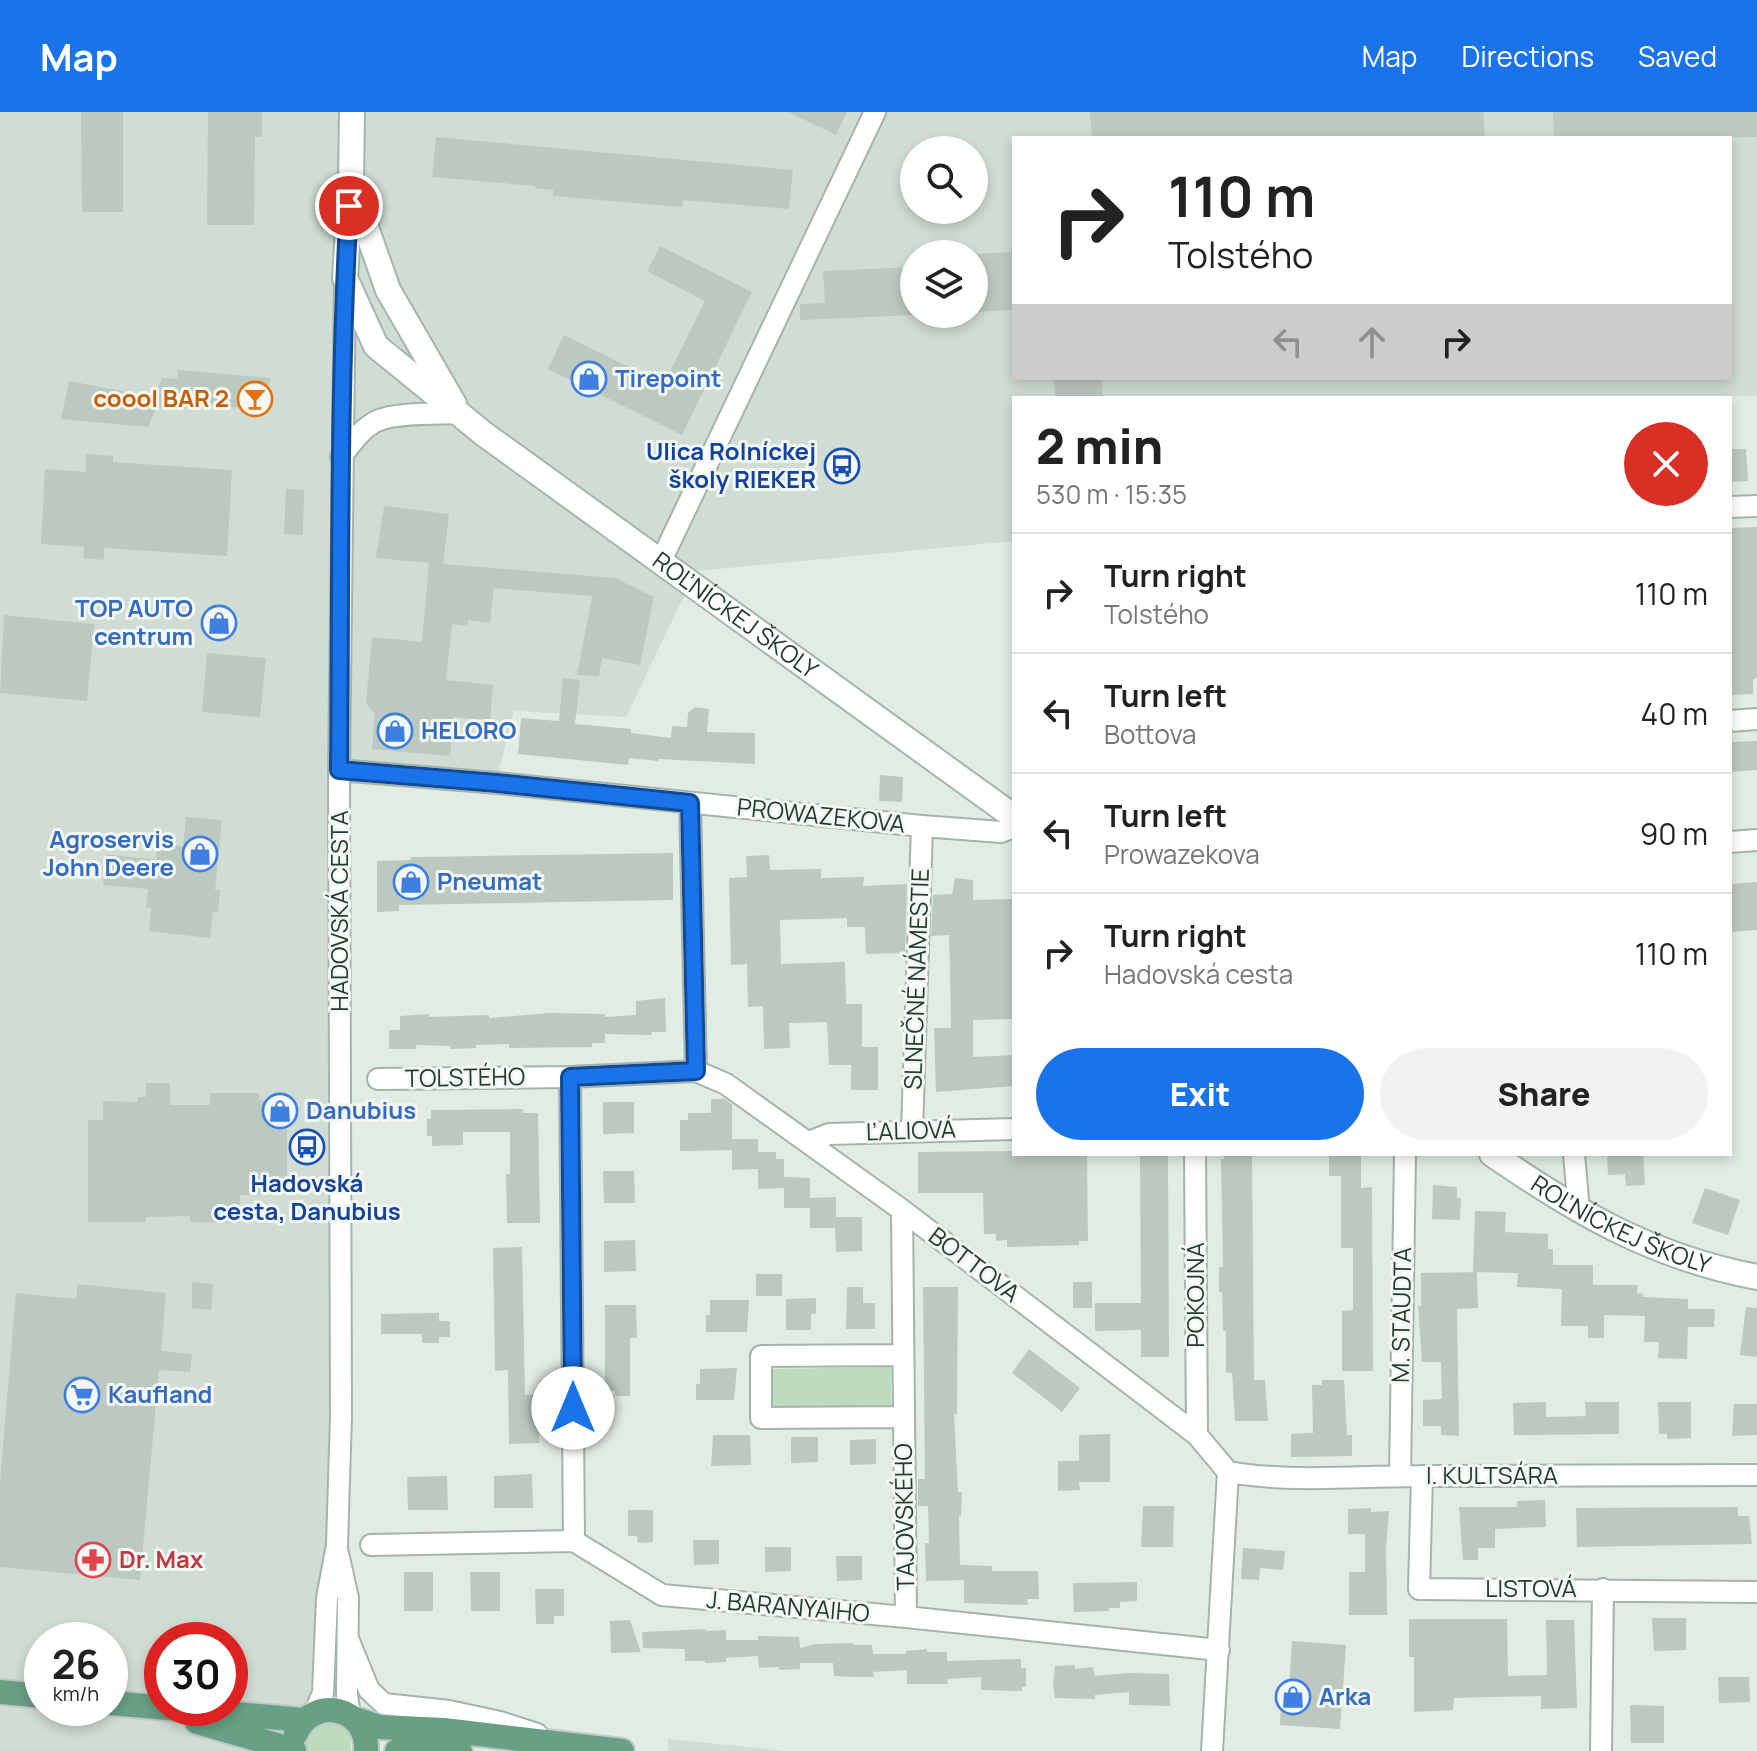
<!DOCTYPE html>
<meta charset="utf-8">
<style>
:root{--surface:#fff;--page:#f2f2f2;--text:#222;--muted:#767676;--line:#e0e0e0;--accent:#1a73e8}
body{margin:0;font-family:Manrope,sans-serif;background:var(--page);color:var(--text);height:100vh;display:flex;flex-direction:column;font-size:30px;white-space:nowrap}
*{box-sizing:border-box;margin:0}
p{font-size:26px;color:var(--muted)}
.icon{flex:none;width:44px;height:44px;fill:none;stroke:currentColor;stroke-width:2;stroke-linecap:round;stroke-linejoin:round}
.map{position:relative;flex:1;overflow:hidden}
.side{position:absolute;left:1012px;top:284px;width:720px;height:760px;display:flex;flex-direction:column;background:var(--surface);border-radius:0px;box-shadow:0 4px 12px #0003}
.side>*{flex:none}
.top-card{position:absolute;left:1012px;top:24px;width:720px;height:244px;border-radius:0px;box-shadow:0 4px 12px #0003;background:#fff;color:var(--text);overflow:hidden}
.tools{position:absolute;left:900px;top:24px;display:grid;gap:16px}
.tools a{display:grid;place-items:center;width:88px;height:88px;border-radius:50%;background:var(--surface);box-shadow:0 4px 12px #0003;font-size:40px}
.speed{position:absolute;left:24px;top:1510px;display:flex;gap:16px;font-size:40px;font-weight:700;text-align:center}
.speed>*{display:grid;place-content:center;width:104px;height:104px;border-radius:50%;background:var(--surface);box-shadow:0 4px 12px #0003;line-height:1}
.speed small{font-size:20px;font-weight:400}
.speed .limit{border:12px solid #d22;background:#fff;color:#111}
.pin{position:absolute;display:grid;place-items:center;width:68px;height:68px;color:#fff;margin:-34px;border:4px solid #fff;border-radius:50%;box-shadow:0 2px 8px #0007}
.me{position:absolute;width:88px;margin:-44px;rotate:0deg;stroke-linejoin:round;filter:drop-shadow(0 0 6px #0008)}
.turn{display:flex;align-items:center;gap:28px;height:168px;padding:0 24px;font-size:36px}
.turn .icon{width:104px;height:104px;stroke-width:2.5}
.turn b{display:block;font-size:56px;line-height:68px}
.lanes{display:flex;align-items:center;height:76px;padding:0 24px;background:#0003;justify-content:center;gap:40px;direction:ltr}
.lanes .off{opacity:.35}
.round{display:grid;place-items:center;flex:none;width:84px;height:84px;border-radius:42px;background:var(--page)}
.overview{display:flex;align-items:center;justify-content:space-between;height:136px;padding:0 24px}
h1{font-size:48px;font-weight:800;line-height:60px}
.primary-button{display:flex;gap:16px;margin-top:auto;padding:16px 24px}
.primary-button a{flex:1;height:92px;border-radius:48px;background:var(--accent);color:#fff;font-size:32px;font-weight:800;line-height:92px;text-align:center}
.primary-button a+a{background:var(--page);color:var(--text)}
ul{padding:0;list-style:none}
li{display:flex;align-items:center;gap:24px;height:120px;padding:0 24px;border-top:2px solid var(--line)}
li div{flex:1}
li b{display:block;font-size:30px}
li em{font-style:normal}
header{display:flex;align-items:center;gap:48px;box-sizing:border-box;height:112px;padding:0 40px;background:var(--accent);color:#fff}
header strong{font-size:38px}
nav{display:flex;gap:44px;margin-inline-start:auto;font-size:28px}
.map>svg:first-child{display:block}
.built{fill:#d0dcd4;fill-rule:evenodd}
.green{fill:#bcdcbd}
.building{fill:#bbc9c1}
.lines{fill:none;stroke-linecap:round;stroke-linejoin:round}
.minor-casing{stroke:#a5b4ab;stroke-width:24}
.secondary-casing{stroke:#a1b7ab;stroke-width:28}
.primary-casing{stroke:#c1c8c5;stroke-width:28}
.minor{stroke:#fff;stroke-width:20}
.secondary{stroke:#fff;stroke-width:24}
.primary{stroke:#68a085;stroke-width:24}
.route-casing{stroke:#114b97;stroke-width:20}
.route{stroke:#1a73e8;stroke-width:14}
.labels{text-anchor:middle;stroke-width:6;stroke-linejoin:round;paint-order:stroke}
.shop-label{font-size:24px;font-weight:bold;fill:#366cbe;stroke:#f3f8f4;text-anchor:start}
.food-label{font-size:24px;font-weight:bold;fill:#c56008;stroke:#f3f8f4;text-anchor:end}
.transit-label{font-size:24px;font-weight:bold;fill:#164399;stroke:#f3f8f4;text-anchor:end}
.street-label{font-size:24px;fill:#233c30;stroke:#f3f8f4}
.health-label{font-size:24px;font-weight:bold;fill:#be3a42;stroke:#f3f8f4;text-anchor:start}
</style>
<header>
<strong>Map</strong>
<nav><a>Map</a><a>Directions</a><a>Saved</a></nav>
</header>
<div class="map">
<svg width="1757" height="1639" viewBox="0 0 1757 1639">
<rect width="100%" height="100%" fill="#e2ece5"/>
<!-- built -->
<path class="built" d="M0,0H1757V284L1014,286V429L696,459L626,605L514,599L499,659L340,658L341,1304L314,1639H0ZM1014,26H1730V266H1014ZM914,38H974V98H914ZM914,142H974V202H914ZM42,1528H110V1596H42ZM162,1528H230V1596H162Z
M668,1627L788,1639H668Z"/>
<!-- green -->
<path class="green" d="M891,1255V1297L771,1299V1257Z
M337,1609L350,1621L351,1639H306L304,1627L314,1612Z"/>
<!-- building -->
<path class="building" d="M81,0H123V100H82Z
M208,0H262V25H255L254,113H207Z
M788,0H847L836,23Z
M1090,0H1483L1485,26H1092Z
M1553,0H1757V25L1554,26Z
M436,25L793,58L789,97L683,88L682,95L553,84V78L535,76V74L432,65Z
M660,134L752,180L682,323L548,257L564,223L664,272L705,189L647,159Z
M1014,140V198L974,200V142Z
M914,155V203L800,208V192L825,191L823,159Z
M178,258L271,266L262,295L156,296L148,315L61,307L69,269L154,285L162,266L177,267Z
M1054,266H1102L1103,286H1055Z
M1730,337H1746L1748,369L1730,370Z
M86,342L113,344V350L232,358L227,444L104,436V448L83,446L84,435L41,432L45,357L86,360Z
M286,377L304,378L303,423L284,422Z
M384,394L449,402L443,452L615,466L654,485L640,553L602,546L599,564L577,563L592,484L494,476L490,511L468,508L467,514L452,512L446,568L493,573L490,608L454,605L450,644L372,637L375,602L366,591L372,525L422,530L429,451L376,446Z
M1757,415V565L1753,568V582L1730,583V416Z
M4,503L94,512L87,589L0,581Z
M207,541L266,546L260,605L202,600Z
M563,566L580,568L575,612L631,617V621L671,626L672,614L687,615L688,601L695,595L709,597L707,620L755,621V652L659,647L658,649L629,646L628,653L518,642L521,606L559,609Z
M1757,629V658L1730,660V630Z
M880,663L903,665L902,690L879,689Z
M186,705L222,708L215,778H220L218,800H213L210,826L149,819L151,796L146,795L148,777L103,773L106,742L156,748L158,732L183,734Z
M673,741V788L399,793V799L377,800V749L411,748V745H420Z
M769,743L770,758L821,757V766L864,765L863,774L907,772L905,841L866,842L865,815H847V806L780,808L781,852L845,850L846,892H862V935H878V978H851V953H829L827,910L789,911L790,936L764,937L763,894L748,895L747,852L731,853L729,766L747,765L746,744Z
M955,766L973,768V788L1012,787L1014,907L973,908V945L1014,943V974L936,980L934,916H951L950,858L949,823L931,824L933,783L952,782Z
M1757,770V818L1730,820V772Z
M665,886L666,920H652L651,923L605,922V931H592V935L509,936V932L476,933V936L450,937V934L416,933V937H389V918H400V904L429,902V905L489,903V906L549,901L605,902V905L636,903V889Z
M146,971H170V993H210V981H259V988H287V1083H240V1111L190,1110V1104L146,1105V1110H88V1008H103V989L138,990V985H146Z
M711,987H725L732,992V1027H758V1040H776V1047H784V1065L810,1066V1086L836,1085V1105H862V1139L836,1140L835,1116H810V1096H784V1076L758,1077V1057L732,1058V1038L680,1039V1008H688V1001H711Z
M603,990H634V1021L603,1022Z
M523,997V1001H538L540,1111H507L506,1062H510V1020H463V1033L432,1034V1024H427V1007H431V998Z
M1014,1039V1042H1087L1088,1129H1079V1133L1007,1135V1128L996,1129V1122H984L983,1081H918V1040Z
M1140,1042H1168L1169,1245H1141V1218L1095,1219V1191H1141Z
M1224,1042H1252L1254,1268H1265L1268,1309H1235L1232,1261L1226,1260V1219H1223L1222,1180H1219V1155H1223L1221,1047H1224Z
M1329,1042H1361V1076L1372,1075L1373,1259H1342V1199L1353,1198V1136H1341V1064H1329Z
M1607,1042H1643L1645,1073L1626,1074L1625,1062L1608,1063Z
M603,1059H634L635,1091H604Z
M1433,1073L1457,1075V1086H1461L1460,1108L1432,1107Z
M1705,1076L1740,1088L1728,1123L1692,1111Z
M1475,1099L1506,1100L1505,1120L1548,1122V1137H1553V1153H1593V1173H1638L1637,1182L1643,1181V1185L1688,1187V1197H1715L1714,1215H1688L1687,1247L1658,1246L1659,1230H1644L1645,1204L1604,1203V1226H1588V1214H1561L1562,1177L1517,1175L1518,1161L1473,1160Z
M635,1128L636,1159L604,1160V1129Z
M522,1135L525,1283L538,1282L539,1331L509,1332L508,1258L495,1259L493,1136Z
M1477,1160L1478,1196L1457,1197L1459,1324L1441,1323V1314H1423V1288L1442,1287L1441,1250H1422L1418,1194H1421V1161Z
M756,1162H782V1184H756Z
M192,1170L213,1172L211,1198L192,1196Z
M1073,1170H1092V1196H1073Z
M78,1172L166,1181L161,1239L192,1242L190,1260L159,1258L140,1468L0,1455V1370L16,1181L76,1187Z
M847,1175H863V1191H875V1217H846Z
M923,1175H958L957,1302H954L958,1380H962L961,1404H959L960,1453L992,1454V1459H1038L1039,1487H1027L1028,1493L964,1491V1468L926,1469L925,1431H929L928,1394H918V1367H925Z
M816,1186V1202H811V1218H786V1187Z
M710,1188H749L747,1220H706V1203H710Z
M605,1193H636L637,1226H630V1284H615V1279H605Z
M1746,1195L1757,1196V1245L1740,1243Z
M439,1201V1209H450V1225H439V1231H422V1222H381V1202Z
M1029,1237L1080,1276L1062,1300L1012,1261Z
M737,1256L734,1288H696V1272H700V1257Z
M1322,1268H1344L1347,1323H1352V1344L1291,1345V1322L1313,1321L1312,1273H1322Z
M1546,1290V1305L1586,1304L1585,1290H1619V1322L1514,1323L1513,1291Z
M1658,1290H1691V1326L1667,1327V1322H1659Z
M1734,1292H1757V1323L1732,1324Z
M1110,1322V1370H1079L1080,1378L1058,1379V1349H1079V1323Z
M713,1323H750L751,1353L711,1354Z
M791,1325H818V1350L791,1351Z
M876,1327V1352L850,1353V1328Z
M532,1362L533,1396H494V1364Z
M447,1364L448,1398H408L407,1365Z
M1545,1388L1546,1415L1495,1417V1436H1478V1448H1463L1459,1395H1517V1389Z
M1143,1394H1174L1173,1435H1141Z
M1738,1395V1404H1749L1752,1432L1577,1435L1576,1396Z
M1371,1396V1400L1389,1399L1386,1436L1387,1503H1349V1460H1365V1422H1348V1397Z
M628,1398H653V1430L638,1431L637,1424H628Z
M693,1428H719V1452L694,1453Z
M765,1435H791V1459L765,1460Z
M1243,1436L1285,1439L1283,1458L1260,1456L1259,1468L1241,1467Z
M836,1444H862V1468L837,1469Z
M404,1460H433V1499H404Z
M470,1460H500V1499H471Z
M1137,1470V1489L1120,1490V1496H1109V1499L1074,1500L1073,1471Z
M535,1477H564V1504H554V1512H536Z
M1652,1506H1686V1538L1654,1539Z
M1409,1507H1507L1508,1564L1547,1563L1546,1508H1574L1577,1596L1541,1597V1584L1454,1586L1453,1598L1414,1600V1545H1409Z
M630,1508L641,1540L611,1541L610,1509Z
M705,1517L706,1519L726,1518V1528H758V1524L799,1525L800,1536L816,1532L853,1531V1533H872L873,1542H906V1539L927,1537V1540H947V1549L1021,1547V1556H1026V1575H1022V1579L981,1578V1565L947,1567L948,1572H907V1558L873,1560L874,1565H853L834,1564L833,1551H800V1557L779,1558V1555L759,1556L758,1544L726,1546V1550L705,1551V1549H685V1537L643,1536L642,1520Z
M1292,1529L1346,1533L1340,1617L1280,1613L1281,1593L1288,1594Z
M1075,1553V1557L1093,1555L1095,1564L1128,1561L1169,1562L1170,1594L1129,1593V1580L1095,1583V1587L1055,1586L1053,1573L1055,1554Z
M1718,1565H1749L1750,1590L1719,1591Z
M1630,1593L1664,1594V1631H1631Z"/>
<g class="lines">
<!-- minor casing -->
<g class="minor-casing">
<path id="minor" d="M341,345C351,332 362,316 377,309C395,300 438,302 459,301
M1730,395L1757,394
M660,451L875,0
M1730,609L1757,607
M339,658L497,671L922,714L1001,720L1014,715
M690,691L696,959L726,972L902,1098L1197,1323L1228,1360L1212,1639
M1730,730L1757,728
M570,965L574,1429
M378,967L570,965L696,959
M912,1019L922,714
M809,1030L829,1022L1014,1017
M1195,1042L1197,1323
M1574,1042L1579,1099
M902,1098L906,1505
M903,1243L761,1244V1306L904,1305
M1228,1360C1292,1371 1357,1364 1422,1364C1534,1363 1645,1364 1757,1363
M1400,1364L1405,1042
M1422,1364L1419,1477L1757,1480
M371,1433L574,1429L662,1483L906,1505L1219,1538
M338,1441L348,1486L347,1583L350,1604
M349,1529L369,1578L384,1592L449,1599L500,1610L537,1622
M315,1600L323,1581L327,1486L337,1433L341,1304L339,658L345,166
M1601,1639L1603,1477"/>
</g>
<!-- secondary casing -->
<g class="secondary-casing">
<g id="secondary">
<path id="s1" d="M352,0L351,70L345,166L376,234L484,322L1014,705"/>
<path d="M355,84L388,178L454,292"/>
<path id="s2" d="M1492,1042C1579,1102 1653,1145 1757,1165"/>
</g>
</g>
<!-- primary casing -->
<g class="primary-casing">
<path id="primary" d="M0,1580L42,1584
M110,1591L304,1608
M355,1607L379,1615L444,1618L622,1639
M197,1610L294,1638
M296,1621C314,1582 369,1596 366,1639
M397,1639L420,1635L460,1639"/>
</g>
<!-- minor -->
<use href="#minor" class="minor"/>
<!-- secondary -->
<use href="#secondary" class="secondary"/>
<!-- primary -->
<use href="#primary" class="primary"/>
</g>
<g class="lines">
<!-- route casing -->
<g class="route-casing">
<path id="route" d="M349,94C338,282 341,470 339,658L497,671L690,691L696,959L570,965L573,1296"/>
</g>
<!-- route -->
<use href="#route" class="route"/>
</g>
<!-- icons -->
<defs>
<g id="shop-ring" transform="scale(1.8)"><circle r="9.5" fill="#f3f8f4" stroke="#3f7fe0" stroke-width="1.5"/><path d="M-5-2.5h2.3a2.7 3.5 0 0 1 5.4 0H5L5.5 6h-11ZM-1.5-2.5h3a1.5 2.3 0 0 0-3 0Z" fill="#3f7fe0"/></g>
<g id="bar-ring" transform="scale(1.8)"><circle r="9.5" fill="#f3f8f4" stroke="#e8710a" stroke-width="1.5"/><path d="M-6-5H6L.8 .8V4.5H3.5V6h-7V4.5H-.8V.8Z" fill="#e8710a"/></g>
<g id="bus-ring" transform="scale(1.8)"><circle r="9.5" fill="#f3f8f4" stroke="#1a4fb4" stroke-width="1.5"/><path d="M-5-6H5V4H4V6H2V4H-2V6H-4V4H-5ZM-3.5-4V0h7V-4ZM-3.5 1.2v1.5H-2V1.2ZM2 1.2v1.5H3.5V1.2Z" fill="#1a4fb4"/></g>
<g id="supermarket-ring" transform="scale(1.8)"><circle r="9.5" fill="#f3f8f4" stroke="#3f7fe0" stroke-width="1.5"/><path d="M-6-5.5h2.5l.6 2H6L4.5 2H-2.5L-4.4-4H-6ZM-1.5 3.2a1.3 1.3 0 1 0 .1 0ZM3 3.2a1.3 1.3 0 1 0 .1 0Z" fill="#3f7fe0"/></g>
<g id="pharmacy-ring" transform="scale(1.8)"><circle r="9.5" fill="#f3f8f4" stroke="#e0444e" stroke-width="1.5"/><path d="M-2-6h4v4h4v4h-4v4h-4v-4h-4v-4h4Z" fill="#e0444e"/></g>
</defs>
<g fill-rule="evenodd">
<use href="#shop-ring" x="589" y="267"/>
<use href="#bar-ring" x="255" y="287"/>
<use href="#bus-ring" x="842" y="354"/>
<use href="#shop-ring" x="219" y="511"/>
<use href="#shop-ring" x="395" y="619"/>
<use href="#shop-ring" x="200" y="742"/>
<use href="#shop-ring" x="411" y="770"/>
<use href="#shop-ring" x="280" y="999"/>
<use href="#bus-ring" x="307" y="1035"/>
<use href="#supermarket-ring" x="82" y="1283"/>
<use href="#pharmacy-ring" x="93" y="1448"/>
<use href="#shop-ring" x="1293" y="1585"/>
</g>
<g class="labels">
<!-- shop labels -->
<g class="shop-label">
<text x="615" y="275">Tirepoint</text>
<text x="193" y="505" text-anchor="end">TOP AUTO<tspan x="193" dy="28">centrum</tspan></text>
<text x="421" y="627">HELORO</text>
<text x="174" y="736" text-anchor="end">Agroservis<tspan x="174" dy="28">John Deere</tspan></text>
<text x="437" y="778">Pneumat</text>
<text x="306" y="1007">Danubius</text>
<text x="108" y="1291">Kaufland</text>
<text x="1319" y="1593">Arka</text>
</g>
<!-- food labels -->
<g class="food-label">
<text x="229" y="295">coool BAR 2</text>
</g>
<!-- transit labels -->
<g class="transit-label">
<text x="816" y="348">Ulica Rolníckej<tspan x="816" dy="28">školy RIEKER</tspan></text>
<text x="307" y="1080" text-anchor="middle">Hadovská<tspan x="307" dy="28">cesta, Danubius</tspan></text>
</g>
<!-- street labels -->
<g class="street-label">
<text dy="8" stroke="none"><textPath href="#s1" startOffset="690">ROĽNÍCKEJ ŠKOLY</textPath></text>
<text transform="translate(821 704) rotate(6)" y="8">PROWAZEKOVA</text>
<text transform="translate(340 799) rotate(-90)" y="8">HADOVSKÁ CESTA</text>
<text transform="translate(917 867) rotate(-88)" y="8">SLNEČNÉ NÁMESTIE</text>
<text transform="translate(465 966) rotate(-1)" y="8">TOLSTÉHO</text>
<text transform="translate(911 1019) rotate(-2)" y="8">ĽALIOVÁ</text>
<text dy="8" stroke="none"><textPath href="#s2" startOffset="148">ROĽNÍCKEJ ŠKOLY</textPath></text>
<text transform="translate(974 1153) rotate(37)" y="8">BOTTOVA</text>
<text transform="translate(1196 1183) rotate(-90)" y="8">POKOJNÁ</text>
<text transform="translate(1402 1203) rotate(-89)" y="8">M. STAUDTA</text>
<text x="1492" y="1372">I. KULTSÁRA</text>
<text transform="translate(905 1405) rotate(-91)" y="8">TAJOVSKÉHO</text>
<text x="1531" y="1485">LISTOVÁ</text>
<text transform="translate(788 1495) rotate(5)" y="8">J. BARANYAIHO</text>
</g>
<!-- health labels -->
<g class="health-label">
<text x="119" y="1456">Dr. Max</text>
</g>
</g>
</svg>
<div class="tools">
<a><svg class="icon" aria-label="search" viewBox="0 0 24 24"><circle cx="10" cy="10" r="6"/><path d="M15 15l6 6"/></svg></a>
<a><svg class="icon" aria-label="layers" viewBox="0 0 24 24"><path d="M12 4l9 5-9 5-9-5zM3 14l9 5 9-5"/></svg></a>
</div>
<div class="speed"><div>26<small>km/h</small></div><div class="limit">30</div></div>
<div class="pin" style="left:349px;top:94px;background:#d93025"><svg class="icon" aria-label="arrive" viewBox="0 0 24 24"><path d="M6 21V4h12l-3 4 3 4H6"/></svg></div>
<svg class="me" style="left:573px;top:1296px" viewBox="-20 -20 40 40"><circle r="19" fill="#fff"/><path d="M0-13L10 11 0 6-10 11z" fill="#1a73e8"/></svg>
<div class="top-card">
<div class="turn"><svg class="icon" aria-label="right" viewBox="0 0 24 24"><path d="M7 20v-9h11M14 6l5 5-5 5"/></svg><div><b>110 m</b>Tolstého</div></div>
<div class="lanes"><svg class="icon off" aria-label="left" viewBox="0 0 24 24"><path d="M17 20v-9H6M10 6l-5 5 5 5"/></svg><svg class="icon off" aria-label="ahead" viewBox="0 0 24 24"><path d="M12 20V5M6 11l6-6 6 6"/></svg><svg class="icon" aria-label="right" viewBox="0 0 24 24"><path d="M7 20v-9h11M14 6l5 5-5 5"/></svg></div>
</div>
<section class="side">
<div class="overview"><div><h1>2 min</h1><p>530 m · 15:35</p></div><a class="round" style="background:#d93025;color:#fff"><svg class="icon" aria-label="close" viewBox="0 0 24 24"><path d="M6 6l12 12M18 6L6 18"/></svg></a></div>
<ul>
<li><svg class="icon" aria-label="right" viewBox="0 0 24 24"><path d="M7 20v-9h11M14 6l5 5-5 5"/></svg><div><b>Turn right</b><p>Tolstého</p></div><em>110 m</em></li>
<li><svg class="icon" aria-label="left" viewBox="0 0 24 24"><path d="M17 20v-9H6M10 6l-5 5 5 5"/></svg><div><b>Turn left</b><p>Bottova</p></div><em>40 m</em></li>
<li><svg class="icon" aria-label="left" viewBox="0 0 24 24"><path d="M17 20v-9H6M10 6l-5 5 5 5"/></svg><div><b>Turn left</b><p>Prowazekova</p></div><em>90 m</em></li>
<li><svg class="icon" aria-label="right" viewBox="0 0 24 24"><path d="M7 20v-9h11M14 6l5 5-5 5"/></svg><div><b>Turn right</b><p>Hadovská cesta</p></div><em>110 m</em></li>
</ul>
<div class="primary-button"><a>Exit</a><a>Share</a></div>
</section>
</div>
